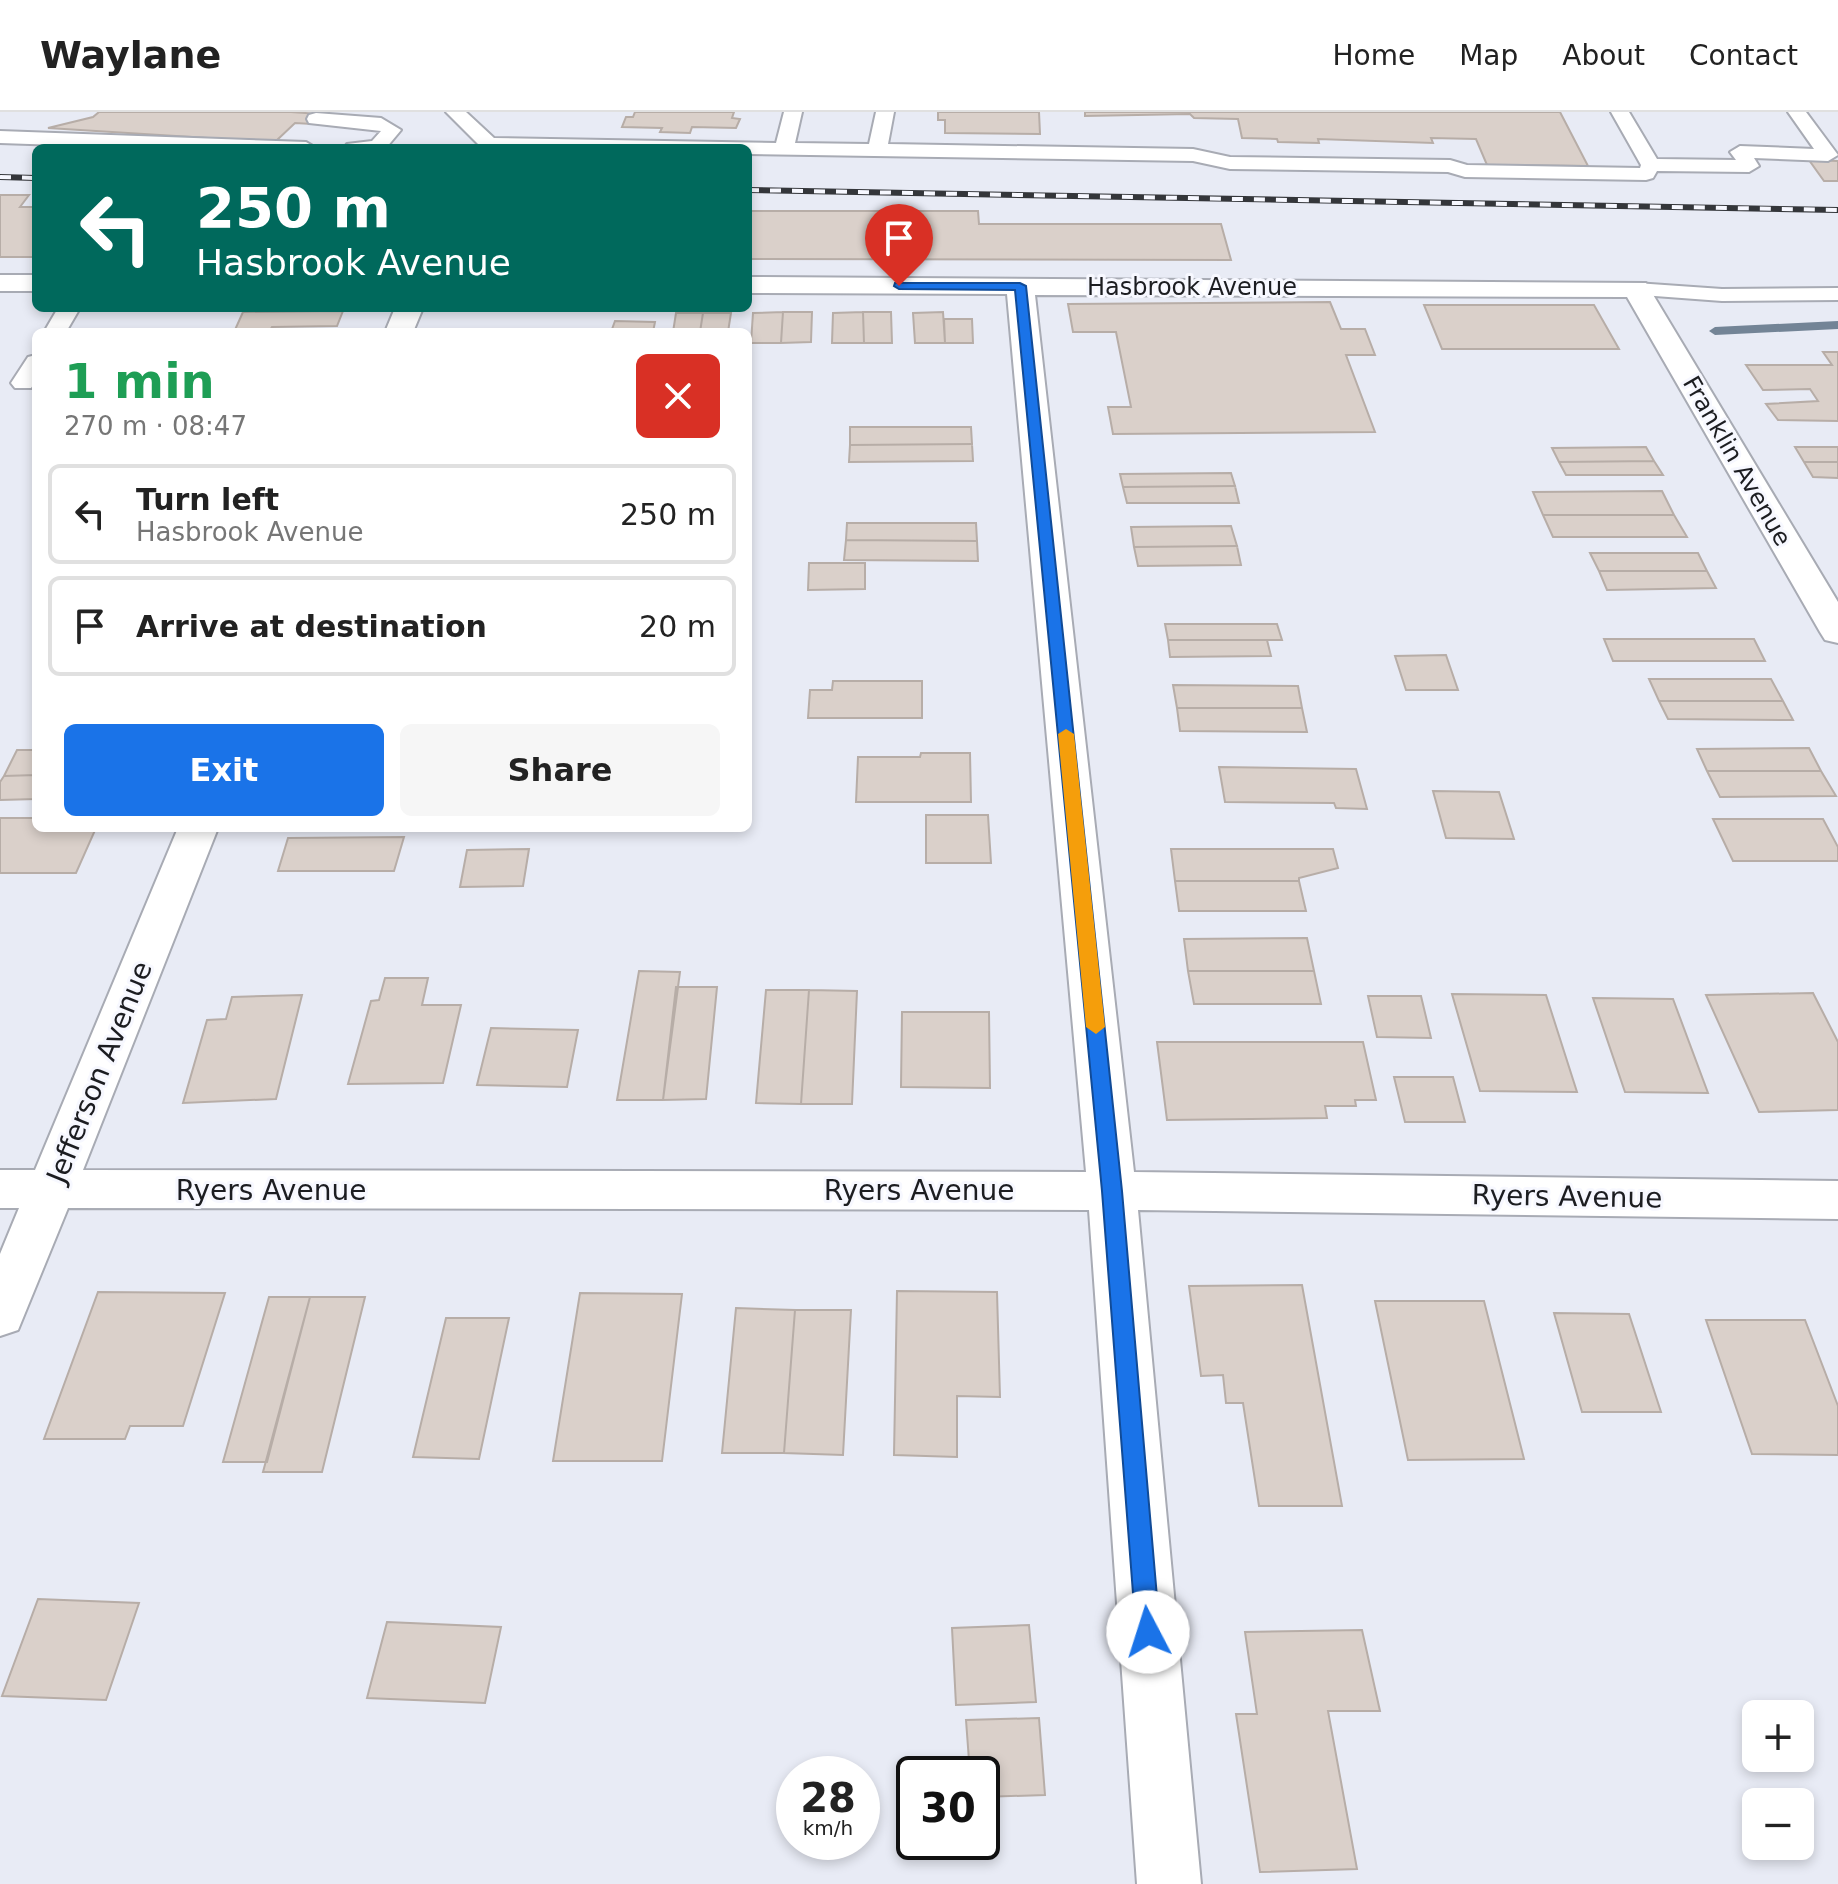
<!DOCTYPE html>
<meta charset="utf-8">
<style>
:root{--surface:#fff;--page:#f6f6f6;--text:#222;--muted:#767676;--line:#e0e0e0;--accent:#1a73e8}
body{margin:0;font-family:"DejaVu Sans",sans-serif;background:var(--page);color:var(--text);height:100vh;display:flex;flex-direction:column;font-size:30px;white-space:nowrap}
*{box-sizing:border-box;margin:0}
p{font-size:26px;color:var(--muted)}
.icon{flex:none;width:44px;height:44px;fill:none;stroke:currentColor;stroke-width:2;stroke-linecap:round;stroke-linejoin:round}
.map{position:relative;flex:1;overflow:hidden}
.side{position:absolute;left:32px;top:216px;width:720px;height:504px;display:flex;flex-direction:column;background:var(--surface);border-radius:12px;box-shadow:0 4px 12px #0003}
.side>*{flex:none}
.banner{position:absolute;left:32px;top:32px;width:720px;height:168px;border-radius:12px;box-shadow:0 4px 12px #0003;background:#00695c;color:#fff;overflow:hidden}
.fabs{position:absolute;left:1742px;top:1588px;display:grid;gap:16px}
.fabs a{display:grid;place-items:center;width:72px;height:72px;border-radius:12px;background:var(--surface);box-shadow:0 4px 12px #0003;font-size:40px}
.speed{position:absolute;left:776px;top:1644px;display:flex;gap:16px;font-size:40px;font-weight:700;text-align:center}
.speed>*{display:grid;place-content:center;width:104px;height:104px;border-radius:50%;background:var(--surface);box-shadow:0 4px 12px #0003;line-height:1}
.speed small{font-size:20px;font-weight:400}
.speed .limit{border:4px solid #111;border-radius:12px;background:#fff;color:#111}
.pin{position:absolute;display:grid;place-items:center;width:68px;height:68px;color:#fff;margin:-82px -34px;border-radius:50% 50% 50% 0;rotate:-45deg;box-shadow:0 0 8px #0007}
.pin .icon{rotate:45deg}
.me{position:absolute;width:88px;margin:-44px;rotate:355deg;stroke-linejoin:round;filter:drop-shadow(0 0 6px #0008)}
.turn{display:flex;align-items:center;gap:28px;height:168px;padding:0 32px;font-size:36px}
.turn .icon{width:104px;height:104px;stroke-width:2.5}
.turn b{display:block;font-size:56px;line-height:68px}
.round{display:grid;place-items:center;flex:none;width:84px;height:84px;border-radius:12px;background:var(--page)}
.overview{display:flex;align-items:center;justify-content:space-between;height:136px;padding:0 32px}
h1{font-size:48px;font-weight:600;line-height:60px;color:#1e9e55}
.button{display:flex;gap:16px;margin-top:auto;padding:16px 32px}
.button a{flex:1;height:92px;border-radius:12px;background:var(--accent);color:#fff;font-size:32px;font-weight:600;line-height:92px;text-align:center}
.button a+a{background:var(--page);color:var(--text)}
ul{padding:0;list-style:none}
li{display:flex;align-items:center;gap:24px;height:100px;margin:0 16px 12px;padding:0 16px;border:4px solid var(--line);border-radius:12px}
li div{flex:1}
li b{display:block;font-size:30px}
li em{font-style:normal}
header{display:flex;align-items:center;gap:48px;box-sizing:border-box;height:112px;padding:0 40px;background:var(--surface);border-bottom:2px solid var(--line)}
header strong{font-size:38px}
nav{display:flex;gap:44px;margin-inline-start:auto;font-size:28px}
.map>svg:first-child{display:block}
.lines{fill:none;stroke-linecap:round;stroke-linejoin:round}
.stream{fill:#738496;fill-rule:evenodd}
.building{fill:#dad0ca;stroke:#b7ada7;stroke-width:2}
.lane-casing{stroke:#a8abb4;stroke-width:4}
.street-casing{stroke:#a8abb4;stroke-width:4}
.lane{fill:#fff;fill-rule:evenodd}
.street{fill:#fff;fill-rule:evenodd}
.rail-casing{stroke:#34363a;stroke-width:6}
.rail{stroke:#f7f8ff;stroke-width:4;stroke-dasharray:11;stroke-linecap:butt}
.route{fill:#1a73e8;stroke:#114b97;stroke-width:2}
.slow{fill:#f59e0b}
.labels{text-anchor:middle;stroke-width:6;stroke-linejoin:round;paint-order:stroke}
.far-street-label{font-size:24px;fill:#1c1d21;stroke:#f7f8ff}
.street-label{font-size:28px;fill:#1c1d21;stroke:#f7f8ff}
</style>
<header>
<strong>Waylane</strong>
<nav><a>Home</a><a>Map</a><a>About</a><a>Contact</a></nav>
</header>
<div class="map">
<svg width="1838" height="1772" viewBox="0 0 1838 1772">
<rect width="100%" height="100%" fill="#e8ebf5"/>
<g class="lines">
<!-- stream -->
<path class="stream" d="M1838,209V217L1715,223L1709,219L1715,215Z"/>
</g>
<!-- building -->
<path class="building" d="M99,0H291L320,2L312,12L295,11L277,28L270,30L48,16L93,5Z
M635,0H734L732,6L740,7L736,16L692,15L690,21L660,20L662,16L622,15L626,5H633Z
M938,0H1039L1040,22L945,21V8H938Z
M1085,0H1560L1588,54L1487,53L1476,27L1431,26L1433,31L1318,27L1319,31L1278,30L1277,27L1242,26L1238,7L1194,6L1190,2L1085,4Z
M1809,48L1838,49V69H1824Z
M0,83H29L20,95H36V145H0Z
M748,99H978L979,112H1221L1231,148L748,147Z
M1330,190L1341,217H1365L1375,243H1346L1375,320L1113,322L1108,295H1131L1116,220H1073L1068,192Z
M1424,193H1594L1619,237H1442Z
M343,199L337,214L272,215L269,220H234L243,200Z
M783,200L781,231H751L753,201Z
M783,200H812L811,230L781,231Z
M863,200L864,231H832L833,201Z
M863,200H891L892,231H864Z
M943,200L945,231H915L913,201Z
M676,201H703L700,220H673Z
M703,201H731L728,220H700Z
M944,207H972L973,231H945Z
M615,209L655,210L653,220H611Z
M1823,240H1838V309L1778,308L1766,292L1818,289L1810,277L1763,278L1746,253H1832Z
M850,315H971L972,332L850,333Z
M972,332L973,349L849,350L850,333Z
M1646,335L1654,349L1559,350L1552,336Z
M1795,335H1838V350H1804Z
M1654,349L1663,363H1566L1559,350Z
M1804,350H1838V366L1813,365Z
M1231,361L1235,374L1123,375L1120,362Z
M1235,374L1239,391H1127L1123,375Z
M1662,379L1674,403H1543L1533,380Z
M1543,403H1674L1687,425H1553Z
M847,411H976L977,429L846,428Z
M1231,414L1237,434L1134,435L1131,415Z
M846,428L977,429L978,449L844,448Z
M1237,434L1241,453L1138,454L1134,435Z
M1590,441H1698L1707,459H1599Z
M809,451H865V477L808,478Z
M1599,459H1707L1716,476L1607,478Z
M1165,512H1277L1282,528H1168Z
M1604,527H1754L1765,549H1613Z
M1168,528H1267L1271,544L1170,545Z
M1446,543L1458,578H1406L1395,544Z
M1649,567H1771L1783,589H1659Z
M833,569H922V606H808L810,578H832Z
M1173,573L1298,574L1302,596H1177Z
M1659,589H1783L1793,608L1668,607Z
M1177,596H1302L1307,620L1180,619Z
M1809,636L1821,659H1707L1697,637Z
M17,638H36V663L4,664Z
M921,641H970L971,690H856L858,645H920Z
M1219,655L1356,657L1367,697L1336,696L1334,691L1225,690Z
M1707,659H1821L1836,684L1720,685Z
M36,663V687L0,688V670L4,664Z
M1433,679L1499,680L1514,727L1446,726Z
M926,703H988L991,751H926Z
M0,706H36V716H96L76,761H0Z
M1713,707H1823L1838,735V749H1733Z
M404,725L394,759H278L288,726Z
M529,737L523,774L460,775L467,738Z
M1171,737H1333L1338,756L1299,766V769H1175Z
M1175,769H1299L1306,799H1179Z
M1307,826L1314,859H1188L1184,827Z
M639,859L680,860L663,988H617Z
M1188,859H1314L1321,892H1194Z
M385,866H428L422,893H461L443,971L348,972L371,889L379,888Z
M676,875H717L706,987L663,988Z
M766,878H809L801,992L756,991Z
M809,878L857,879L852,992H801Z
M1813,881L1838,930V998L1759,1000L1706,883Z
M1452,882L1546,883L1577,980L1480,979Z
M302,883L276,987L183,991L207,908L226,907L232,885Z
M1368,884H1421L1431,926L1377,925Z
M1593,886L1673,887L1708,981L1625,980Z
M902,900H989L990,976L901,975Z
M491,916L578,918L567,975L477,973Z
M1157,930H1363L1376,988H1355L1356,994H1325L1327,1006L1167,1008Z
M1394,965H1453L1465,1010H1405Z
M1302,1173L1342,1394H1259L1243,1291H1226L1223,1263L1201,1264L1189,1174Z
M897,1179L997,1180L1000,1285L957,1284V1345L894,1343Z
M98,1180L225,1181L183,1314H130L125,1327H44Z
M580,1181L682,1182L662,1349H553Z
M269,1185H310L267,1350H223Z
M310,1185H365L322,1360H263Z
M1375,1189H1484L1524,1347L1408,1348Z
M736,1196L795,1198L784,1341H722Z
M795,1198H851L843,1343L784,1341Z
M1554,1201L1629,1202L1661,1300H1582Z
M446,1206H509L479,1347L413,1345Z
M1706,1208H1805L1838,1294V1343L1752,1342Z
M38,1487L139,1491L106,1588L2,1584Z
M387,1510L501,1515L485,1591L367,1586Z
M1029,1513L1036,1590L956,1593L952,1516Z
M1362,1518L1380,1599H1328L1357,1757L1260,1760L1236,1602H1257L1245,1520Z
M1039,1606L1045,1683L982,1685V1662H970L966,1608Z"/>
<g class="lines">
<!-- lane casing -->
<g class="lane-casing">
<path id="lane" d="M446,0H466L494,26L776,31L784,0H802L795,31L869,32L876,0H894L888,32L1193,37L1230,45L1450,48L1467,53L1640,56L1641,53L1611,0H1629L1657,47L1736,48L1730,40L1740,34L1814,37L1788,0H1806L1838,43L1828,49L1754,46L1759,54L1749,60L1657,59L1653,66L1646,68L1465,65L1448,60L1230,57L1193,49L748,42V36H482Z
M316,1L381,6L401,18L386,36H344L347,32L372,29L381,19L309,11L307,7L309,3Z
M0,19L306,30L316,36H148L0,31Z
M1636,171L1722,177L1838,176V188L1722,189L1628,182L1625,177L1628,172Z
M58,196H80L66,220H44Z
M36,243V269L31,276H15L11,271L28,245Z"/>
</g>
<!-- street casing -->
<g class="street-casing">
<path id="street" d="M0,163H36V179H0Z
M748,165L1646,171L1838,490V531L1825,528L1820,520L1627,185L1035,183L1134,1060L1838,1069V1107L1138,1098L1201,1772H1137L1089,1098L68,1096L18,1218L0,1224V1142L19,1096H0V1058H35L178,716H218L83,1058L1086,1060L1007,182L748,181Z
M395,196H423L413,220H385Z"/>
</g>
<!-- lane -->
<use href="#lane" class="lane"/>
<!-- street -->
<use href="#street" class="street"/>
<!-- rail casing -->
<g class="rail-casing">
<path id="rail" d="M0,65L36,66
M748,78L1838,98"/>
</g>
<!-- rail -->
<use href="#rail" class="rail"/>
</g>
<!-- route -->
<path class="route" d="M895,171H1020L1026,174L1122,1079L1160,1520L1157,1528L1148,1531L1140,1528L1136,1520L1102,1079L1015,178L899,177L894,174Z"/>
<!-- slow -->
<path class="slow" d="M1066,617L1074,622L1105,915L1096,922L1086,915L1058,622Z"/>
<g class="labels">
<!-- far-street labels -->
<g class="far-street-label">
<text x="1192" y="183">Hasbrook Avenue</text>
<text transform="translate(1737 349) rotate(60)" y="8">Franklin Avenue</text>
</g>
<!-- street labels -->
<g class="street-label">
<text transform="translate(99 960) rotate(-68)" y="10">Jefferson Avenue</text>
<text x="271" y="1088">Ryers Avenue</text>
<text x="919" y="1088">Ryers Avenue</text>
<text transform="translate(1567 1084) rotate(1)" y="10">Ryers Avenue</text>
</g>
</g>
</svg>
<div class="fabs">
<a>+</a>
<a>−</a>
</div>
<div class="speed"><div>28<small>km/h</small></div><div class="limit">30</div></div>
<div class="pin" style="left:899px;top:174px;background:#d93025"><svg class="icon" aria-label="arrive" viewBox="0 0 24 24"><path d="M6 21V4h12l-3 4 3 4H6"/></svg></div>
<svg class="me" style="left:1148px;top:1520px" viewBox="-20 -20 40 40"><circle r="19" fill="#fff"/><path d="M0-13L10 11 0 6-10 11z" fill="#1a73e8"/></svg>
<div class="banner">
<div class="turn"><svg class="icon" aria-label="left" viewBox="0 0 24 24"><path d="M17 20v-9H6M10 6l-5 5 5 5"/></svg><div><b>250 m</b>Hasbrook Avenue</div></div>
</div>
<section class="side">
<div class="overview"><div><h1>1 min</h1><p>270 m · 08:47</p></div><a class="round" style="background:#d93025;color:#fff"><svg class="icon" aria-label="close" viewBox="0 0 24 24"><path d="M6 6l12 12M18 6L6 18"/></svg></a></div>
<ul>
<li><svg class="icon" aria-label="left" viewBox="0 0 24 24"><path d="M17 20v-9H6M10 6l-5 5 5 5"/></svg><div><b>Turn left</b><p>Hasbrook Avenue</p></div><em>250 m</em></li>
<li><svg class="icon" aria-label="arrive" viewBox="0 0 24 24"><path d="M6 21V4h12l-3 4 3 4H6"/></svg><div><b>Arrive at destination</b></div><em>20 m</em></li>
</ul>
<div class="button"><a>Exit</a><a>Share</a></div>
</section>
</div>
